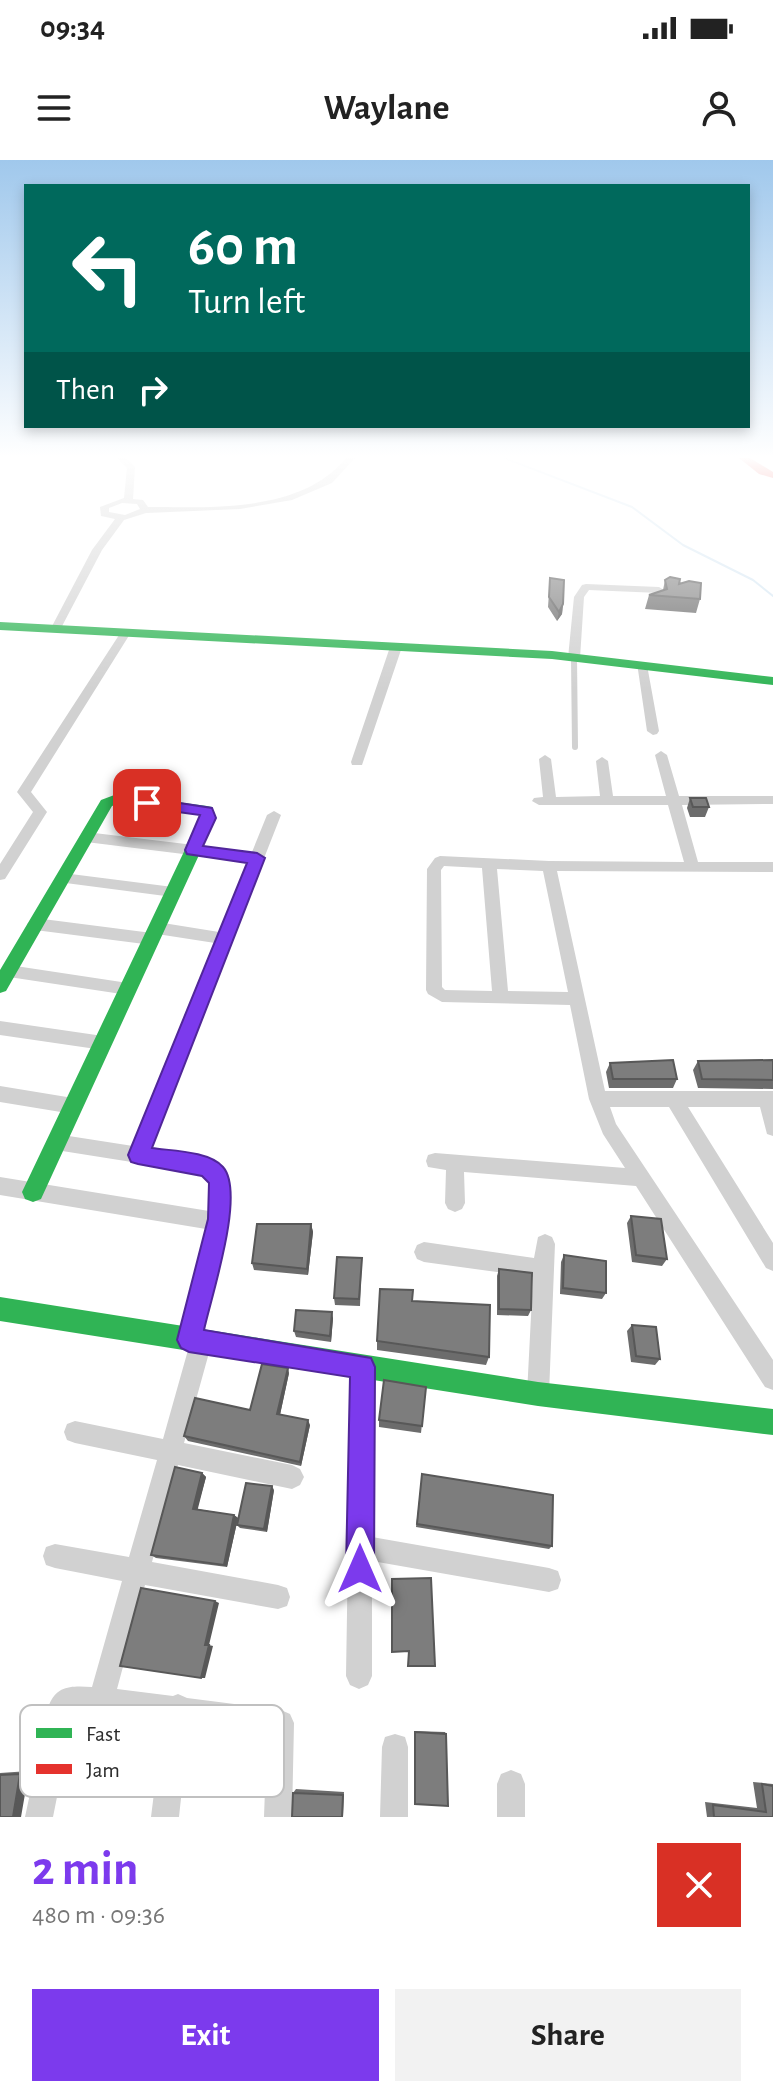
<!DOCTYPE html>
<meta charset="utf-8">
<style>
:root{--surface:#fff;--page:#f2f2f2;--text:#222;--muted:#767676;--accent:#7c3aed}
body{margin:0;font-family:"Alegreya Sans",sans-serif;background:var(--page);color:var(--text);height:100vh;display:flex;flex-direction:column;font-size:30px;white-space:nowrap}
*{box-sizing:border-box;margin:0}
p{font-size:26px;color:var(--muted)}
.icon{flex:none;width:44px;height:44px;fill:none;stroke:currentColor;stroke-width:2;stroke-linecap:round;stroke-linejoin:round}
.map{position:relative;height:1657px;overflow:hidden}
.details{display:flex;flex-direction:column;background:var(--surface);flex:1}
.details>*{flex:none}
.hud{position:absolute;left:24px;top:24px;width:726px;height:244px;border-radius:0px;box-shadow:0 4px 12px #0003;background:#00695c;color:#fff;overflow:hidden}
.pin{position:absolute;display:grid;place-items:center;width:68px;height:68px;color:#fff;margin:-34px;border-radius:16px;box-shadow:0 4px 12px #0006}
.me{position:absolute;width:88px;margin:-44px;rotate:0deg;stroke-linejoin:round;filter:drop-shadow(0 0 6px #0008)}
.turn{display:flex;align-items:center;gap:28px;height:168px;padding:0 32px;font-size:36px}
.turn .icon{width:104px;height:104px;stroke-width:2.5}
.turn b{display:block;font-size:56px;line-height:68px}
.then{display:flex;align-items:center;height:76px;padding:0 32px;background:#0003;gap:16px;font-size:30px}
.round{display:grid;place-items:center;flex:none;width:84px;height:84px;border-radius:0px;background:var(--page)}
.headline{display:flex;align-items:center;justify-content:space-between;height:136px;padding:0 32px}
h1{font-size:48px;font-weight:600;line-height:60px;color:var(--accent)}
.primary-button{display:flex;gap:16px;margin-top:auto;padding:16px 32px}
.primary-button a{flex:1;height:92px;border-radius:0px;background:var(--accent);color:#fff;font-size:32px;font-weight:600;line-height:92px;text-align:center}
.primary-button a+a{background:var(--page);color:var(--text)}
.status{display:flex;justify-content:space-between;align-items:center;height:56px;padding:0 40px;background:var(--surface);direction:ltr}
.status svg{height:22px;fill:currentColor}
header{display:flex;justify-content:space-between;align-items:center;height:104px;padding:0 32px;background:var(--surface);font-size:36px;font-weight:600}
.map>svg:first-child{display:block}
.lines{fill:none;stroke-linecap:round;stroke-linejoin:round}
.stream{stroke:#d4e6f3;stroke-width:2}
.lane{stroke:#d1d1d1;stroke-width:6}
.street{fill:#d1d1d1;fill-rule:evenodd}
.fast{fill:#30b455;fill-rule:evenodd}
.jam{fill:#e5322d;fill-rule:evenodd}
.wall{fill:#6c6c6c}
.shaded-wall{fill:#585858}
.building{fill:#7d7d7d;stroke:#585858;stroke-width:2}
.route{fill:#7c3aed;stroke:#51269a;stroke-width:2}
.key{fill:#fff;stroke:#c0c0c0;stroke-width:2}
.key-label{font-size:22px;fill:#2c2c2c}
</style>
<div class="status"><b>09:34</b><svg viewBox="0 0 49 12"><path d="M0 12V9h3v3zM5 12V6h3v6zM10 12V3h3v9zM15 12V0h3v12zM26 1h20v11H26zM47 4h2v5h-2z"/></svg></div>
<header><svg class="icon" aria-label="menu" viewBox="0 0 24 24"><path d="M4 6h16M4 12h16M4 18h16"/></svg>Waylane<svg class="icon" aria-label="person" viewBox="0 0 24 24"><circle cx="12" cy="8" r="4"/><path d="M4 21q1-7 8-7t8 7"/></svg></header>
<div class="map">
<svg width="773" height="1657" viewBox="0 0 773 1657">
<rect width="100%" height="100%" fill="#fff"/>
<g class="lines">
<!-- stream -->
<path class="stream" d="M504,298L632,347L683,385L753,420L773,436"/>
<!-- lane -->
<path class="lane" d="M574,498L575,587"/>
<!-- street -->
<path class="street" d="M117,298H126L135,307L133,339L143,340L148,347C213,347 301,353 346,298H355L332,323L292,340L240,349L146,353L124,360L102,390L60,470L51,472L50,470L92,390L115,359L101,356L100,347L124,338L127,308ZM122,343L137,344L140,349L125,355L109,352V348Z
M586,424L659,427L664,430L659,433L589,430L584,437L580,498L574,501L568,498L574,437L582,425Z
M121,472L130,474L31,632L47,652L5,719L0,720V704L33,652L17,632Z
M396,484L402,487L363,602L362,605H352L351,602L390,487Z
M637,503L647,505L659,571L657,574L653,575L647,571Z
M661,591L667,595L679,636H773V644L682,645L698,702H773V712L557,711L605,931H773V976L767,974L760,947H688L773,1083V1111L766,1108L669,947H610L616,964L773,1200V1230L765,1227L636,1026L464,1012L465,1043L462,1049L455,1052L448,1049L445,1043L446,1010L428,1007L426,1001L428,995L435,993L625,1008L603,974L589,939L570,845L442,842L428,834L426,830L427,709L435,698L440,696L549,701L684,702L668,645H539L532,641L534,638L543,637L539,599L545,595L551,599L556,637L600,636L596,601L602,597L608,601L613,636H666L655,595ZM444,706L482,708L492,831L445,830L442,827L441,710ZM497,709L543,711L568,832L508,831Z
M274,651L281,655L150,988C170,991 200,990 217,1003C248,1028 210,1138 202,1172L208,1175L212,1182L184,1283L292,1305L300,1309L304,1317L300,1325L292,1329L178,1305L152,1402L278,1425L287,1428L290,1437L287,1446L278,1449L145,1425L117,1529L173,1536L178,1534L187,1538L281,1550L290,1554L294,1563L292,1657H264L267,1575L189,1564L179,1657H151L163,1561L74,1552L53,1657H25L49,1545C57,1525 72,1526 92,1527L122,1421L55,1408L46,1405L43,1396L46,1387L55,1384L129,1397L157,1300L75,1283L67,1280L64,1272L67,1264L75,1261L163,1279L188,1190L182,1187L178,1180L206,1069L0,1035V1017L209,1051V1022L201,1013L56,990L50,988L47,982L50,976L56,974L133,986L215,783L157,774L149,768L157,762L219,772L248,702L86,682L79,677L86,672L252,692L267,655Z
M63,713L173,727L180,732L173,737L58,722L56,718L58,714Z
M35,758L152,773L160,779L152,785L35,770L27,764Z
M9,805L128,823L134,825L136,829L134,833L128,835L9,817L1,811Z
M0,861L103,876L109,878L111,883L109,888L103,890L0,875Z
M0,926L73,938L79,941L82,946L79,951L73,954L0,942Z
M545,1074L552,1077L555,1084L549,1234L546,1242L538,1245L530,1242L527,1234L533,1117L424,1102L417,1099L414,1092L417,1085L424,1082L534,1098L538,1077Z
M362,1196L370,1199L373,1207L372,1377L549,1408L558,1411L561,1420L558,1429L549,1432L372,1401V1516L368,1525L359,1529L350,1525L346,1516L351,1207L354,1199Z
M395,1574L405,1577L408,1587V1657H380L382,1587L385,1577Z
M511,1610L521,1614L525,1624V1657H497V1624L501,1614Z"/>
<!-- fast -->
<path class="fast" d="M0,462L552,491L773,517V525L552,499L0,470Z
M117,634L207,646L212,647L216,658L41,1039L33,1042L25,1039L22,1032L200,658V655L118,644L112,646L6,831L0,833V810L101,640Z
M0,1137L538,1222L773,1249V1275L538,1246L0,1161Z"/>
<!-- jam -->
<path class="jam" d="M739,298H750L773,312V318L759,314Z"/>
</g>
<!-- wall -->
<path class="wall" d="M550,418L563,444L562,454L557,461L548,447Z
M665,420L679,424L700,439L696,453L645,449L649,435L663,430Z
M690,638L709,647L705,657H690L687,648Z
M773,900V929L698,928L693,910L698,901Z
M610,903L677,919L673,928H609L606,912Z
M631,1056L667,1099L662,1106L632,1102L627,1063Z
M311,1064L313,1072L308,1115L254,1110L252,1103Z
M564,1095L606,1133L602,1139L560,1134L561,1102Z
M362,1098L360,1146L335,1145L334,1138Z
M499,1109L531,1150L528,1156L497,1155V1116Z
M333,1158L331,1182L296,1177L294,1171Z
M632,1165L660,1199L655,1205L631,1202L627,1171Z
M377,1181L489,1197L486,1205L377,1190Z
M289,1213L280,1255L310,1265L301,1306L188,1281L184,1276L250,1250Z
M426,1227L421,1273L379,1267V1260Z
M202,1313L206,1317L197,1349L234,1355L238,1358L227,1407L156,1398L151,1395Z
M422,1314L552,1386L549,1389L416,1367Z
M274,1330L267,1372L240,1368L237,1365Z
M414,1571L445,1572L446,1574L415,1644Z
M230,1578L264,1581L263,1606L226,1580Z
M29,1611L0,1657V1613Z
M753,1622L773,1624V1657H707L705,1642L757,1648Z
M296,1629L344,1632L343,1657H292L293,1633Z"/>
<!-- shaded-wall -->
<path class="shaded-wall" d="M563,444L562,454L557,461L559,452Z
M311,1064L313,1072L308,1115L307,1109Z
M332,1152L333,1158L331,1182L330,1176Z
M288,1208L289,1213L279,1259L277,1254Z
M308,1260L310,1265L301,1306L300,1302Z
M202,1313L206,1317L197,1352L193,1349Z
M272,1326L274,1330L267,1372L264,1369Z
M234,1355L238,1358L227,1407L224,1405Z
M215,1441L219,1443L209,1485H205Z
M209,1485L213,1486L205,1518H201Z
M264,1581L263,1606L260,1608L261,1583Z
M29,1611L21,1657H13L20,1614Z"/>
<!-- building -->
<path class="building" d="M670,417L680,419L679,424L689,421L701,423L700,439L649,435L667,429L665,420Z
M550,418L564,420L563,444L559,452L549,437Z
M690,638H706L709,647H693Z
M673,900L677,919H613L610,903Z
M773,900V920L702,919L698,901Z
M631,1056L661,1059L667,1099L636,1095Z
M257,1064H311L307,1109L252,1103Z
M564,1095L606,1101V1133L563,1128Z
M337,1097L362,1098L359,1139L334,1138Z
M499,1109L532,1113L531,1150L499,1149Z
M380,1129L413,1130L412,1141L490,1145L489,1197L377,1181Z
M296,1150L332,1152L330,1176L294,1171Z
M632,1165L656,1167L660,1199L636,1196Z
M262,1204L288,1208L277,1254L308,1260L300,1302L184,1276L195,1238L250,1250Z
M384,1220L426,1227L422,1266L379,1260Z
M175,1307L202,1313L193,1349L234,1355L224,1405L151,1395Z
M422,1314L553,1335L552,1386L417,1364Z
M246,1323L272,1326L264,1369L237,1365Z
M431,1418L435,1506H408L409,1491L392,1492V1419Z
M141,1428L215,1441L205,1485H209L201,1518L120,1506Z
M415,1572L446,1574L448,1646L415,1644Z
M20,1614L13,1657H0V1615Z
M762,1624L773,1626V1657H714L713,1645L766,1652Z
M293,1633L343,1635L342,1657H292Z"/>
<!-- sky -->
<linearGradient id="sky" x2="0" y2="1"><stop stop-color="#a0c8ec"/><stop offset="0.56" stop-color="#fff"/><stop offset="1" stop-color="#fff" stop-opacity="0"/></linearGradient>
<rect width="773" height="530" fill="url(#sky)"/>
<!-- route -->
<path class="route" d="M147,638L212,648L216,658L203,686L257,693L265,698L152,988C172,991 209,991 223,1007C246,1033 211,1137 204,1170L371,1198L375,1207L374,1409L370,1419L360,1423L350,1419L346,1409L350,1217L189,1192L181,1188L177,1180L208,1059L209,1023L202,1016L138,1004L131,1002L128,995L247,703L187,694L185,690L200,655L142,647L140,643Z"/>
<!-- legend -->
<rect x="20" y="1545" width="264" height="92" rx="12" class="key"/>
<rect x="36" y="1568" width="36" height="10" fill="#30b455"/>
<rect x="36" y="1604" width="36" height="10" fill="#e5322d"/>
<g class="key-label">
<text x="86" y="1581">Fast</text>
<text x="86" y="1617">Jam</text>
</g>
</svg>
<div class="pin" style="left:147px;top:643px;background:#d93025"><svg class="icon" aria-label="arrive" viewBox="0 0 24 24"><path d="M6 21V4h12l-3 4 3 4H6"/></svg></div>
<svg class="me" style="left:360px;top:1409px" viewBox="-20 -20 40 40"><path d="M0-17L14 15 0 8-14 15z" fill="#7c3aed" stroke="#fff" stroke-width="4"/></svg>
<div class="hud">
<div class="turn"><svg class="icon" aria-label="left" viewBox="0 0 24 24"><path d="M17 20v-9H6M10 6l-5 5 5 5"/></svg><div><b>60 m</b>Turn left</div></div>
<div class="then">Then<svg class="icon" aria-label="right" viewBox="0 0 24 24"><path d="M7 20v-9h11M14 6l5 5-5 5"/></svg></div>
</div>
</div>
<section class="details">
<div class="headline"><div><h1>2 min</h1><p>480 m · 09:36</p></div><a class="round" style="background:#d93025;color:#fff"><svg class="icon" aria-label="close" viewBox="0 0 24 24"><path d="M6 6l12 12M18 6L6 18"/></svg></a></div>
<div class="primary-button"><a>Exit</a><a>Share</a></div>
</section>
